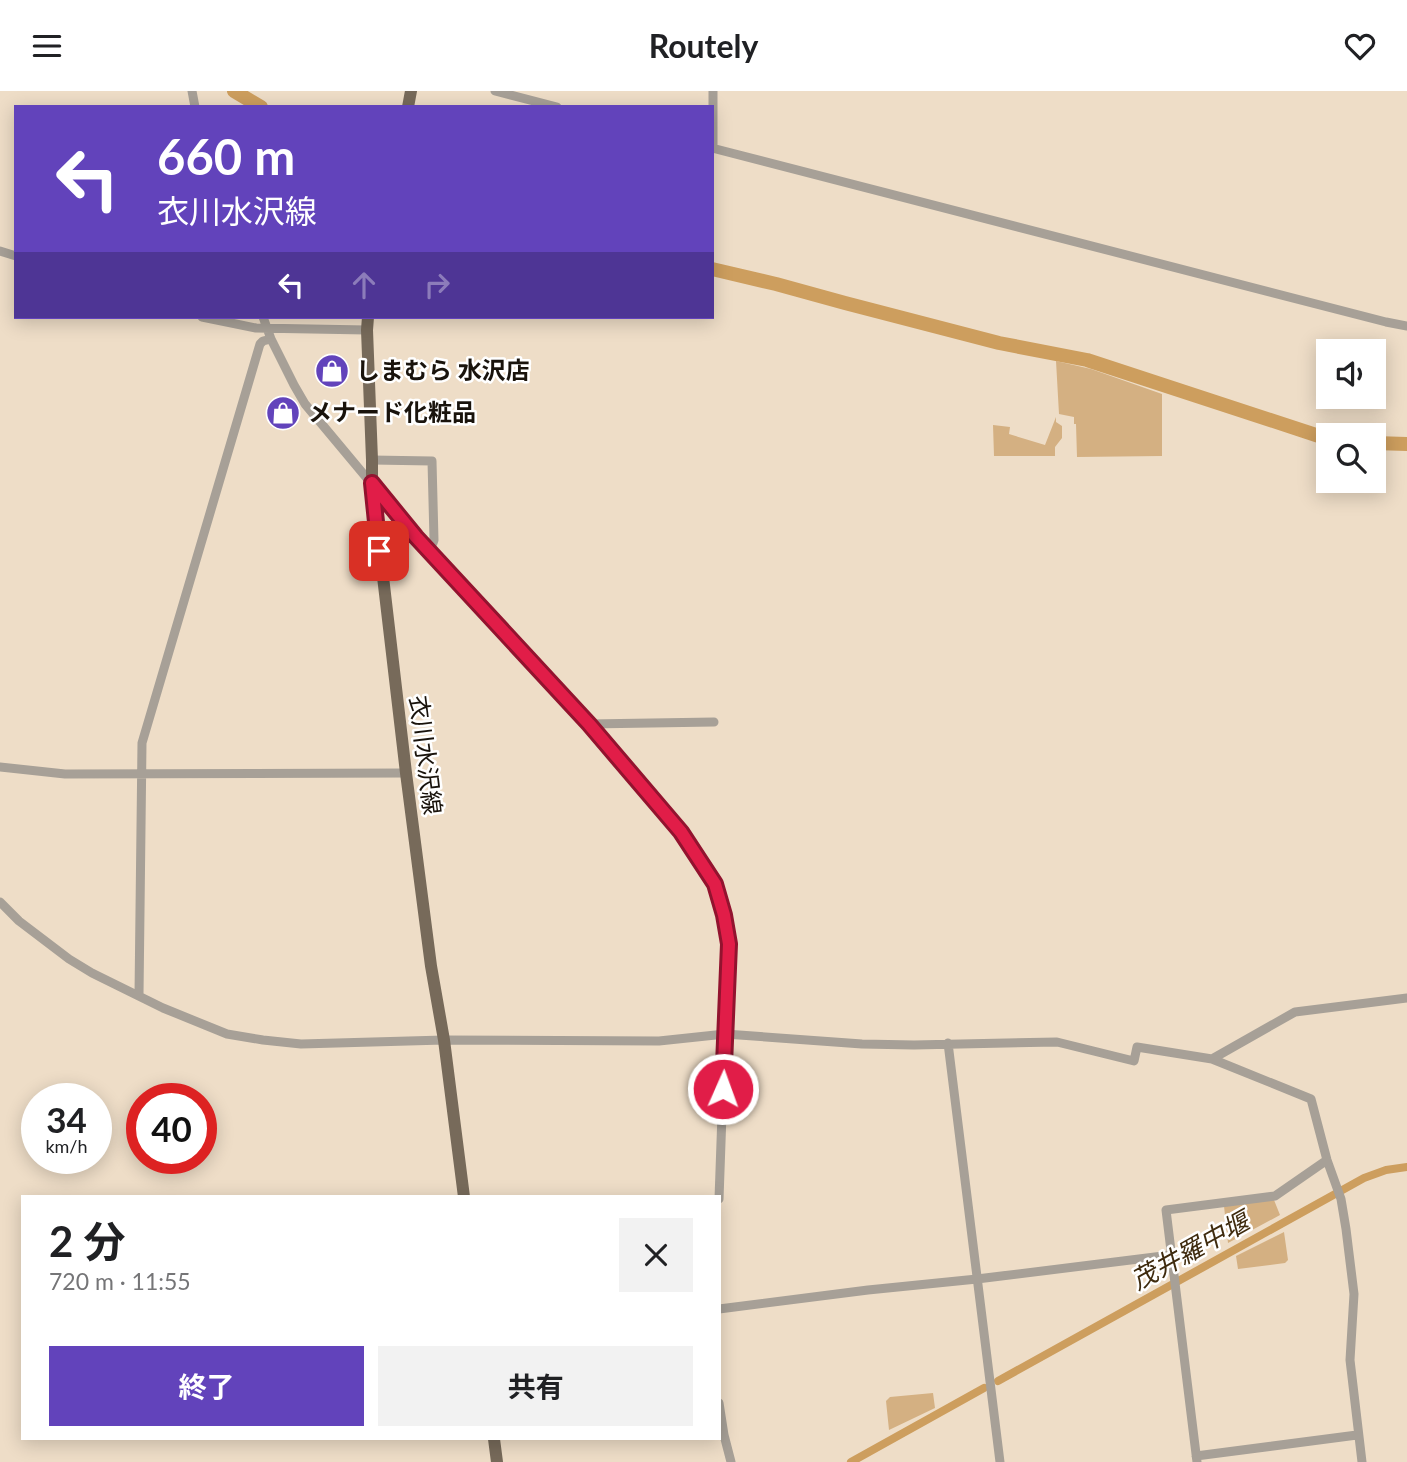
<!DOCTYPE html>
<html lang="ja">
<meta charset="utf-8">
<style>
:root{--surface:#fff;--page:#f2f2f2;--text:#202124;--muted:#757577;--accent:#6243bb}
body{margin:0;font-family:Lato,"Noto Sans JP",sans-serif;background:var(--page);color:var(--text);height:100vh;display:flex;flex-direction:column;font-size:26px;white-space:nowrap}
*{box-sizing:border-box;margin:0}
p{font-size:23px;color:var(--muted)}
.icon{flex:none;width:38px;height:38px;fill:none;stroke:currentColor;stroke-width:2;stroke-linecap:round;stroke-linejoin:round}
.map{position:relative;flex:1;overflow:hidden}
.side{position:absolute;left:21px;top:1104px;width:700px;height:245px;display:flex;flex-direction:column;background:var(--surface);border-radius:0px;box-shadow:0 4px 18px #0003}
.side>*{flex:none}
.banner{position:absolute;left:14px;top:14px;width:700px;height:214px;border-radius:0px;box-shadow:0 4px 18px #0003;background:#6243bb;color:#fff;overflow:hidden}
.tools{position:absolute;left:1316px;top:248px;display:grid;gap:14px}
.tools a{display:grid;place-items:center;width:70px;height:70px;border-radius:0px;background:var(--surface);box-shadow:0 4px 18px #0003;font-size:35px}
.speed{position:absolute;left:21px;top:992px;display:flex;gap:14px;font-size:35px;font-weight:700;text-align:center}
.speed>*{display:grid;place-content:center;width:91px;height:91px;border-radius:50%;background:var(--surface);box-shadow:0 4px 18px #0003;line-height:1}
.speed small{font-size:18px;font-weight:400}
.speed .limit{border:10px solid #d22;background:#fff;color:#111}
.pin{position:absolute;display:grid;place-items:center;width:60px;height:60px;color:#fff;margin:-30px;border-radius:14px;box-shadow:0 4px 10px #0006}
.me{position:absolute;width:77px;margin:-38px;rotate:2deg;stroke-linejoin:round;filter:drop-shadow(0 0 5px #0008)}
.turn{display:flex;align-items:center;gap:24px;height:147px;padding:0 28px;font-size:32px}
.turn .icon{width:91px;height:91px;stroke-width:2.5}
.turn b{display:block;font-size:49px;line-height:60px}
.lanes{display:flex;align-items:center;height:66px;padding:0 28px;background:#0003;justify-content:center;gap:35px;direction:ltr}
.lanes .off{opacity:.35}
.round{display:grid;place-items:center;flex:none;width:74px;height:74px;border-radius:0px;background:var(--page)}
.summary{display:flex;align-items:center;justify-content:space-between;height:119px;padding:0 28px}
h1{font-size:42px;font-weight:700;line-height:52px}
.primary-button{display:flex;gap:14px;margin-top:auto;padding:14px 28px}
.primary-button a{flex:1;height:80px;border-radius:0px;background:var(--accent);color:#fff;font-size:28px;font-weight:700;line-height:80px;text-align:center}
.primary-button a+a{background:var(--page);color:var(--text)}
header{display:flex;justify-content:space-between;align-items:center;height:91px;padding:0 28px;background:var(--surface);font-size:32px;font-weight:700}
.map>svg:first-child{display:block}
.green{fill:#d4b082}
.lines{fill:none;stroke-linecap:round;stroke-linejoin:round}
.canal{stroke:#cd9e5e;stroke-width:8}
.river{stroke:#cd9e5e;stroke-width:14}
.minor{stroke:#a7a097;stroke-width:9}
.major{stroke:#776a5a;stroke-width:12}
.route-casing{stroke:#92132f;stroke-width:18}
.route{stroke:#e11d48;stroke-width:12}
.labels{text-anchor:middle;stroke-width:5;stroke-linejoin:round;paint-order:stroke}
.poi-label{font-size:24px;font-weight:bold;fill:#19130c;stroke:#fff;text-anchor:start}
.street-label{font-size:24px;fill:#19130c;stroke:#fff}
.water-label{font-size:26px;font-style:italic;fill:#3f2b0e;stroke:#fff}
</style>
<header><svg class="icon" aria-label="menu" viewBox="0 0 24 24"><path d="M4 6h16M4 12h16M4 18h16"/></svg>Routely<svg class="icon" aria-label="heart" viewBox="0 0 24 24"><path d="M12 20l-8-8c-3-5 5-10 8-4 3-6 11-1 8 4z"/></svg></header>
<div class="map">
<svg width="1407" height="1371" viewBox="0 0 1407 1371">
<rect width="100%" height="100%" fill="#eeddc7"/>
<!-- green -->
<path class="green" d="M1056,270L1091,278L1162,303V365L1077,366L1076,333H1074V326L1059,323Z
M1056,326V331L1062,335V347L1055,356V365H994L993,334L1010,336L1009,343L1045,354Z
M1274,1109L1280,1124L1228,1152L1224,1115Z
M1284,1141L1288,1169L1285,1172L1238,1178L1236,1165Z
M933,1302L935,1317L889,1339L886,1310L890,1306Z"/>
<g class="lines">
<!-- canal -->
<path class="canal" d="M998,1290L1364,1087L1386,1079L1407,1076
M851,1371L984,1297"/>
<!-- river -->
<path class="river" d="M234,0L261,16
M712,178L776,193L845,212L999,252L1087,269L1328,348
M1374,352L1407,353"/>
<!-- minor -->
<path class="minor" d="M192,0L195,16
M495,0L557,16
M713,0V57
M712,57L1386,231L1407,235
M0,160L16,165
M202,226L256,237L367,239
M263,226L271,248L294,294L305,313L416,446L589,633L681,741L715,793L724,824L728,853L719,1108
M372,369L432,370L434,449L433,452L427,457
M589,633L714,631
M0,676L65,683L406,682
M0,811L19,830L69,868L92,882L163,917L227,943L263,949L301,953L444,949L659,950L725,943L862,953L914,954L1057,951L1134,970L1137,956L1212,968L1311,1008L1327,1069L1341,1108L1346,1138L1354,1203L1350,1269L1362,1371
M139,904L142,652L260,253L263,250L271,248
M948,952L1000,1371
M1212,968L1295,921L1407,907
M719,1218L868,1199L977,1188L1171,1164
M719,1312L724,1344L731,1371
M1196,1365L1357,1344
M1197,1371L1166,1119L1275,1105L1327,1069"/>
<!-- major -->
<path class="major" d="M408,16L411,0
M368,226L367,239L372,369V392L406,682L431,875L444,949L464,1106
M494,1348L497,1371"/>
</g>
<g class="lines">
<!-- route casing -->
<g class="route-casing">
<path id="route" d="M379,460L372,392L416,446L589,633L681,741L715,793L724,824L729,853L723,998"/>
</g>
<!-- route -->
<use href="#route" class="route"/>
</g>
<!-- icons -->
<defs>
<g id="shop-disc" transform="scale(1.75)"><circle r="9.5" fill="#6243bb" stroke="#fff"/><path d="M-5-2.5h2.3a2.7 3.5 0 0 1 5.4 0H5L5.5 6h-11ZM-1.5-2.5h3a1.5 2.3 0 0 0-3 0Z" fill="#fff"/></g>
</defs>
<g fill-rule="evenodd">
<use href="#shop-disc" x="332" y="280"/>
<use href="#shop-disc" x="283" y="322"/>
</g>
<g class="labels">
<!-- poi labels -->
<g class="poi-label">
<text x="356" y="288">しまむら 水沢店</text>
<text x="308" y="330">メナード化粧品</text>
</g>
<!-- street labels -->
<g class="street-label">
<text transform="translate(425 664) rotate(83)" y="8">衣川水沢線</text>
</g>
<!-- water labels -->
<g class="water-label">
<text transform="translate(1190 1160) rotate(-29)" y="9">茂井羅中堰</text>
</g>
</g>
</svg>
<div class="tools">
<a><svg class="icon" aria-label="sound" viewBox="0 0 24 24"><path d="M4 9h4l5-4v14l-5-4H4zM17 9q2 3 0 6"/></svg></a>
<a><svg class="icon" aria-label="search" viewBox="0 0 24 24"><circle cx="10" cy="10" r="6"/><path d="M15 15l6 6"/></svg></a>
</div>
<div class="speed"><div>34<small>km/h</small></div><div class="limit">40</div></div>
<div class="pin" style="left:379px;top:460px;background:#d93025"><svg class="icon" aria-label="arrive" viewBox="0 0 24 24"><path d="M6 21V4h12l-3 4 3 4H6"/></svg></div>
<svg class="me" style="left:723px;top:998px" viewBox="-20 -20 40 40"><circle r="17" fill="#e11d48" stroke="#fff" stroke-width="3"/><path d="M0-11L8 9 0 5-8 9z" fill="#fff"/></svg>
<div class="banner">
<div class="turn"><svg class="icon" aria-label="left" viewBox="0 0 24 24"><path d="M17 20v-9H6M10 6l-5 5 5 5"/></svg><div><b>660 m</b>衣川水沢線</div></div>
<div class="lanes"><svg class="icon" aria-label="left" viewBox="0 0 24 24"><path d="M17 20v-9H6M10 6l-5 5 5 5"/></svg><svg class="icon off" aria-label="ahead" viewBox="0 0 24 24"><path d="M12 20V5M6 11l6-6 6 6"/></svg><svg class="icon off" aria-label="right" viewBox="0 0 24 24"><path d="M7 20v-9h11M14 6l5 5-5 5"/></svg></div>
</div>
<section class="side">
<div class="summary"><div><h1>2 分</h1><p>720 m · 11:55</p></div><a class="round"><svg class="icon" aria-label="close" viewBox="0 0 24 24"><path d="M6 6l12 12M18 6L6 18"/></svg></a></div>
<div class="primary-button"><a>終了</a><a>共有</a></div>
</section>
</div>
